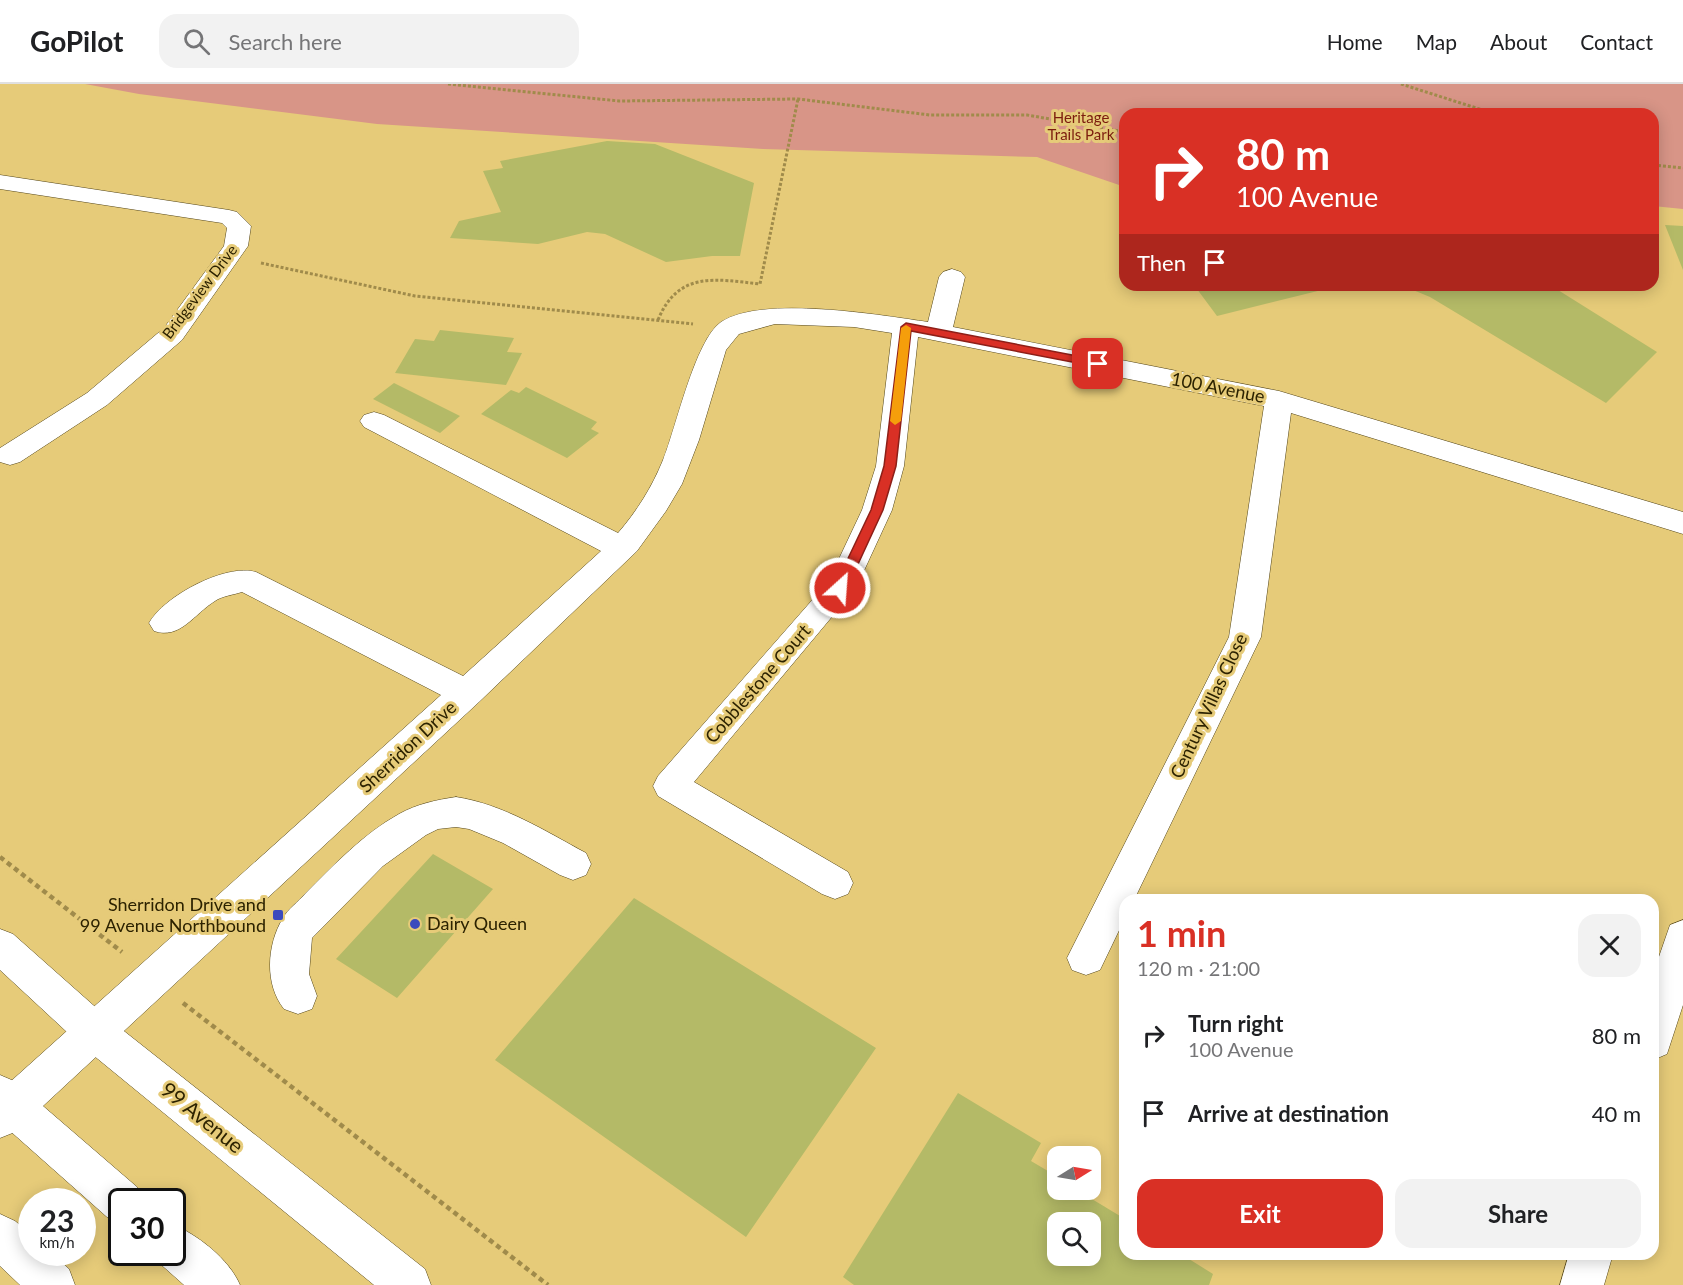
<!DOCTYPE html>
<meta charset="utf-8">
<style>
:root{--surface:#fff;--page:#f2f2f2;--text:#202124;--muted:#757577;--line:#e0e0e0;--accent:#d93025}
body{margin:0;font-family:Lato,sans-serif;background:var(--page);color:var(--text);height:100vh;display:flex;flex-direction:column;font-size:22px;white-space:nowrap}
*{box-sizing:border-box;margin:0}
p{font-size:20px;color:var(--muted)}
.icon{flex:none;width:33px;height:33px;fill:none;stroke:currentColor;stroke-width:2;stroke-linecap:round;stroke-linejoin:round}
.map{position:relative;flex:1;overflow:hidden}
.sheet{position:absolute;left:1119px;top:810px;width:540px;height:366px;display:flex;flex-direction:column;background:var(--surface);border-radius:18px;box-shadow:0 3px 15px #0003}
.sheet>*{flex:none}
.guide{position:absolute;left:1119px;top:24px;width:540px;height:183px;border-radius:18px;box-shadow:0 3px 15px #0003;background:#d93025;color:#fff;overflow:hidden}
.needle{width:39px;rotate:79deg}
.fabs{position:absolute;left:1047px;top:1062px;display:grid;gap:12px}
.fabs a{display:grid;place-items:center;width:54px;height:54px;border-radius:12px;background:var(--surface);box-shadow:0 3px 15px #0003;font-size:30px}
.speed{position:absolute;left:18px;top:1104px;display:flex;gap:12px;font-size:30px;font-weight:700;text-align:center}
.speed>*{display:grid;place-content:center;width:78px;height:78px;border-radius:50%;background:var(--surface);box-shadow:0 3px 15px #0003;line-height:1}
.speed small{font-size:15px;font-weight:400}
.speed .limit{border:3px solid #111;border-radius:9px;background:#fff;color:#111}
.pin{position:absolute;display:grid;place-items:center;width:51px;height:51px;color:#fff;margin:-26px;border-radius:12px;box-shadow:0 3px 9px #0006}
.me{position:absolute;width:66px;margin:-33px;rotate:26deg;stroke-linejoin:round;filter:drop-shadow(0 0 4px #0008)}
.turn{display:flex;align-items:center;gap:21px;height:126px;padding:0 18px;font-size:27px}
.turn .icon{width:78px;height:78px;stroke-width:2.5}
.turn b{display:block;font-size:42px;line-height:51px}
.then{display:flex;align-items:center;height:57px;padding:0 18px;background:#0003;gap:12px;font-size:22px}
.round{display:grid;place-items:center;flex:none;width:63px;height:63px;border-radius:18px;background:var(--page)}
.headline{display:flex;align-items:center;justify-content:space-between;height:102px;padding:0 18px}
h1{font-size:36px;font-weight:700;line-height:45px;color:var(--accent)}
.button{display:flex;gap:12px;margin-top:auto;padding:12px 18px}
.button a{flex:1;height:69px;border-radius:18px;background:var(--accent);color:#fff;font-size:24px;font-weight:700;line-height:69px;text-align:center}
.button a+a{background:var(--page);color:var(--text)}
ul{padding:0;list-style:none}
li{display:flex;align-items:center;gap:18px;height:78px;padding:0 18px}
li div{flex:1}
li b{display:block;font-size:22px}
li em{font-style:normal}
header{display:flex;align-items:center;gap:36px;box-sizing:border-box;height:84px;padding:0 30px;background:var(--surface);border-bottom:2px solid var(--line)}
header strong{font-size:28px}
nav{display:flex;gap:33px;margin-inline-start:auto;font-size:21px}
.search{width:420px;height:54px;background:var(--page);display:flex;align-items:center;gap:15px;box-sizing:border-box;padding:0 21px;border-radius:18px;color:var(--muted);font-size:22px}
.map>svg:first-child{display:block}
.green{fill:#d89587}
.building{fill:#b4ba67;fill-rule:evenodd}
.lines{fill:none;stroke-linecap:round;stroke-linejoin:round}
.minor-casing{stroke:#54461a;stroke-width:1}
.major-casing{stroke:#54461a;stroke-width:1}
.path-far1{stroke:#a08b4b;stroke-width:3;stroke-dasharray:3 2;stroke-linecap:butt}
.path{stroke:#a08b4b;stroke-width:4.5;stroke-dasharray:5 4;stroke-linecap:butt}
.minor{fill:#fff;fill-rule:evenodd}
.major{fill:#fff;fill-rule:evenodd}
.route{fill:#d93025;stroke:#8d1f18;stroke-width:1.5}
.slow{fill:#f59e0b}
.poi-dot{fill:#3b4abd;stroke:#e6cb79;stroke-width:2}
.labels{text-anchor:middle;stroke-width:6;stroke-linejoin:round;paint-order:stroke}
.far-park-label{font-size:15px;fill:#7c1d0e;stroke:#e6cb79}
.far-street-label{font-size:15px;fill:#2c2200;stroke:#e6cb79}
.street-label{font-size:18px;fill:#2c2200;stroke:#e6cb79}
.poi-label{font-size:18px;fill:#2c2200;stroke:#e6cb79;text-anchor:end}
.near-street-label{font-size:21px;fill:#2c2200;stroke:#e6cb79}
</style>
<header>
<strong>GoPilot</strong>
<div class="search"><svg class="icon" aria-label="search" viewBox="0 0 24 24"><circle cx="10" cy="10" r="6"/><path d="M15 15l6 6"/></svg>Search here</div>
<nav><a>Home</a><a>Map</a><a>About</a><a>Contact</a></nav>
</header>
<div class="map">
<svg width="1683" height="1201" viewBox="0 0 1683 1201">
<rect width="100%" height="100%" fill="#e6cb79"/>
<!-- green -->
<path class="green" d="M85,0H1683V125L1653,122V30H1125V103L1037,73L763,65L377,40L139,10Z"/>
<!-- building -->
<path class="building" d="M607,57L655,60L754,99L740,172H712L666,178L605,150L587,148L538,160L450,154L459,137L501,128L483,87L503,84L500,77Z
M1665,141L1683,142V186Z
M1194,201H1338V202L1217,232Z
M1401,201H1550L1657,268L1606,319L1430,213Z
M440,246L514,254L507,268L522,269L506,301L395,289L415,255L434,257Z
M394,299L460,332L440,349L373,315Z
M526,303L597,338L591,345L599,349L567,374L481,330L511,306L519,309Z
M433,770L493,805L397,914L336,875Z
M634,814L876,964L746,1153L495,976Z
M958,1009L1041,1059L1031,1077L1058,1093V1106H1077L1125,1135V1170H1181L1213,1190L1209,1201H854L843,1193ZM1058,1138H1090V1172H1058Z"/>
<g class="lines">
<!-- minor casing -->
<g class="minor-casing">
<path id="minor" d="M0,91L229,126L237,128L251,142L248,162L182,256L107,321L20,378L10,381L0,378V364L87,309L164,244L224,162L227,144L222,139L0,105Z
M952,185L961,188L965,193L953,243L1279,307L1683,428V450L1291,329L1261,553L1134,816H1125V834L1100,886L1086,891L1072,886L1067,874L1229,553L1264,322L918,253L904,382L892,426L856,504L694,698L848,788L853,799L848,810L835,815L822,810L658,712L653,702L658,692L828,498L862,426L876,382L892,249L854,243L775,240L739,250L726,266L699,356L682,400L666,427L637,467L479,618L15,1048L0,1054V1007L441,611L242,508C233,511 222,512 215,517C194,530 180,556 154,547L149,539C164,512 226,479 256,488L463,592L601,467L364,343L360,337L364,331L374,328L384,331L618,449C637,427 652,403 663,376C676,344 695,256 721,238C762,211 880,231 928,238L939,193L943,188Z
M456,713C503,720 545,747 586,769L591,780L586,791L573,796L560,791L503,759L469,745L456,743L438,745L426,751L383,782L312,854L309,890L317,912L312,925L298,930L284,925C264,900 267,860 283,834C288,825 298,818 305,810C334,781 363,750 399,730C417,720 436,716 456,713Z
M1683,836V921L1667,970L1653,976V890L1670,841Z
M0,1130L15,1137L32,1151V1168H50L69,1185L75,1201H20L0,1182Z
M1569,1170H1613L1604,1201H1560Z"/>
</g>
<!-- major casing -->
<g class="major-casing">
<path id="major" d="M0,845L13,850L110,936L425,1185L431,1201H374L82,962L0,886Z
M0,991L14,997L137,1103L143,1118H122V1139L107,1133L0,1038Z
M172,1140C198,1151 229,1175 240,1201H184L157,1177L153,1168H172Z"/>
</g>
<!-- path-far1 -->
<path class="path-far1" d="M448,0L619,17L798,15L930,31H1027L1125,48
M1401,0L1495,30
M1653,81L1683,84
M261,179L415,212L693,240
M658,236C678,187 715,195 760,200L798,15"/>
<!-- path -->
<path class="path" d="M0,773L122,868
M183,919L548,1201"/>
<!-- minor -->
<use href="#minor" class="minor"/>
<!-- major -->
<use href="#major" class="major"/>
</g>
<!-- route -->
<path class="route" d="M906,239L1098,276L1103,280L1098,283L911,247L896,382L883,426L847,504L840,509L834,504L871,426L884,382L901,243Z"/>
<!-- slow -->
<path class="slow" d="M906,241L911,244L901,337L895,341L890,337L901,244Z"/>
<!-- markers -->
<g class="poi-dot">
<rect x="272" y="825" width="12" height="12" rx="3"/>
<circle cx="415" cy="840" r="6"/>
</g>
<g class="labels">
<!-- far-park labels -->
<g class="far-park-label">
<text x="1081" y="39">Heritage<tspan x="1081" dy="17">Trails Park</tspan></text>
</g>
<!-- far-street labels -->
<g class="far-street-label">
<text transform="translate(200 208) rotate(-53)" y="5">Bridgeview Drive</text>
</g>
<!-- street labels -->
<g class="street-label">
<text transform="translate(1218 304) rotate(11)" y="6">100 Avenue</text>
<text transform="translate(758 600) rotate(-49)" y="6">Cobblestone Court</text>
<text transform="translate(1209 622) rotate(-65)" y="6">Century Villas Close</text>
<text transform="translate(408 663) rotate(-43)" y="6">Sherridon Drive</text>
</g>
<!-- poi labels -->
<g class="poi-label">
<text x="266" y="827">Sherridon Drive and<tspan x="266" dy="21">99 Avenue Northbound</tspan></text>
<text x="427" y="846" text-anchor="start">Dairy Queen</text>
</g>
<!-- near-street labels -->
<g class="near-street-label">
<text transform="translate(202 1034) rotate(39)" y="7">99 Avenue</text>
</g>
</g>
</svg>
<div class="fabs">
<a><svg class="needle" viewBox="-14 -14 28 28"><path d="M0-13l5 13h-10z" fill="#e53935"/><path d="M0 13l5-13h-10z" fill="#757577"/></svg></a>
<a><svg class="icon" aria-label="search" viewBox="0 0 24 24"><circle cx="10" cy="10" r="6"/><path d="M15 15l6 6"/></svg></a>
</div>
<div class="speed"><div>23<small>km/h</small></div><div class="limit">30</div></div>
<div class="pin" style="left:1098px;top:280px;background:#d93025"><svg class="icon" aria-label="arrive" viewBox="0 0 24 24"><path d="M6 21V4h12l-3 4 3 4H6"/></svg></div>
<svg class="me" style="left:840px;top:504px" viewBox="-20 -20 40 40"><circle r="17" fill="#d93025" stroke="#fff" stroke-width="3"/><path d="M0-11L8 9 0 5-8 9z" fill="#fff"/></svg>
<div class="guide">
<div class="turn"><svg class="icon" aria-label="right" viewBox="0 0 24 24"><path d="M7 20v-9h11M14 6l5 5-5 5"/></svg><div><b>80 m</b>100 Avenue</div></div>
<div class="then">Then<svg class="icon" aria-label="arrive" viewBox="0 0 24 24"><path d="M6 21V4h12l-3 4 3 4H6"/></svg></div>
</div>
<section class="sheet">
<div class="headline"><div><h1>1 min</h1><p>120 m · 21:00</p></div><a class="round"><svg class="icon" aria-label="close" viewBox="0 0 24 24"><path d="M6 6l12 12M18 6L6 18"/></svg></a></div>
<ul>
<li><svg class="icon" aria-label="right" viewBox="0 0 24 24"><path d="M7 20v-9h11M14 6l5 5-5 5"/></svg><div><b>Turn right</b><p>100 Avenue</p></div><em>80 m</em></li>
<li><svg class="icon" aria-label="arrive" viewBox="0 0 24 24"><path d="M6 21V4h12l-3 4 3 4H6"/></svg><div><b>Arrive at destination</b></div><em>40 m</em></li>
</ul>
<div class="button"><a>Exit</a><a>Share</a></div>
</section>
</div>
